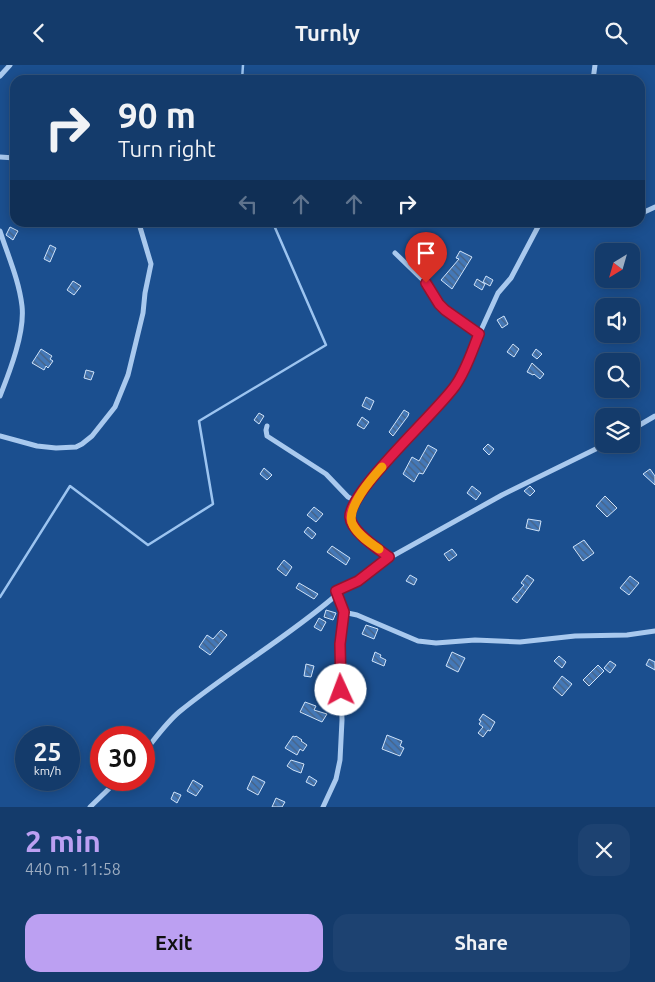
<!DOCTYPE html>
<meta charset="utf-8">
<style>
:root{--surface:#143b6b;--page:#1d4271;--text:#f1f3f6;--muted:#9dadc1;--line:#33557e;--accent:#bca0f2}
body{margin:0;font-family:Ubuntu,sans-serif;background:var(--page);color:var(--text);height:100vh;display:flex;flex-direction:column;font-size:19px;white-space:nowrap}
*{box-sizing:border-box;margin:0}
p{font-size:16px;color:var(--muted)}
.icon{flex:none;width:28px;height:28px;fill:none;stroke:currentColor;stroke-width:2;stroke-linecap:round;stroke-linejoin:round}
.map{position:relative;height:742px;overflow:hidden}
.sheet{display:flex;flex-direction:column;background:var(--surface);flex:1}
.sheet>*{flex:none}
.banner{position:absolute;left:10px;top:10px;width:635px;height:152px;border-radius:15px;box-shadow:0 2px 12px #0003,0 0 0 1px var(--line);background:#143b6b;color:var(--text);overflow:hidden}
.needle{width:32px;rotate:217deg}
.controls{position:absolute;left:595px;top:178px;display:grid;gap:10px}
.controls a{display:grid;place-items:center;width:45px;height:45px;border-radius:10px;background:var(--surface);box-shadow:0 2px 12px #0003,0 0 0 1px var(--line);font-size:25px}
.speed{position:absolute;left:15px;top:661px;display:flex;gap:10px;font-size:25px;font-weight:700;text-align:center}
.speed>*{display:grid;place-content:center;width:65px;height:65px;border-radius:50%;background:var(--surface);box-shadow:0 2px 12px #0003,0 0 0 1px var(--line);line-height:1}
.speed small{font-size:12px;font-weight:400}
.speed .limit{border:8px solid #d22;background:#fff;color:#111}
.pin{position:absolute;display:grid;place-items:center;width:42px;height:42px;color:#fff;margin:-51px -21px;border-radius:50% 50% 50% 0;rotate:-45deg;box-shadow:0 0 5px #0007}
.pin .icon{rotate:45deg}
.me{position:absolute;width:55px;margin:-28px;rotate:358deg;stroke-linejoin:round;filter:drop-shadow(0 0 4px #0008)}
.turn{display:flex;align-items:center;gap:18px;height:105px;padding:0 25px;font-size:22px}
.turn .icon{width:65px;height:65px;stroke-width:2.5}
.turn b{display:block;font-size:35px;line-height:42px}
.lanes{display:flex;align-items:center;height:48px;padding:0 25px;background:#0003;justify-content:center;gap:25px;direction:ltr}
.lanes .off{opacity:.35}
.round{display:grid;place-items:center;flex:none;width:52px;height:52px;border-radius:15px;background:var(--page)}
.headline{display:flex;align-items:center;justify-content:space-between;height:85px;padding:0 25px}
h1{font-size:30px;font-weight:700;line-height:38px;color:var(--accent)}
.action{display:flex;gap:10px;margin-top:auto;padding:10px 25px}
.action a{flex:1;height:58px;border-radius:15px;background:var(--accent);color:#111;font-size:20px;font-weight:700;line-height:58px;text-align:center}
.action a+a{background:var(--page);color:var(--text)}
header{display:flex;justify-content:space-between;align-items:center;height:65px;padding:0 25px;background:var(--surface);font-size:22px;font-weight:700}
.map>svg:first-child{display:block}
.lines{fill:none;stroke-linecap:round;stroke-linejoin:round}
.stream{stroke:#9cc4f0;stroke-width:2.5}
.building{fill:url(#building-back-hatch);stroke:#cfe3fa}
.minor{stroke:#a9c9ee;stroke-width:5}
.route-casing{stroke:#92132f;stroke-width:12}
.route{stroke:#e11d48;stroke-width:9}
.slow{stroke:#f59e0b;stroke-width:9}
</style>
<header><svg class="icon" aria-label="back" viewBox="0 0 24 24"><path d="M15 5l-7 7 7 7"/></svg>Turnly<svg class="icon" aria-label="search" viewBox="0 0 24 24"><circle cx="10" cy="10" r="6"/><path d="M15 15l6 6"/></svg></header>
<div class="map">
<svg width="655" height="742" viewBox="0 0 655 742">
<defs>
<pattern id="building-back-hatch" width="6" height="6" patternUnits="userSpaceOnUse" patternTransform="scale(1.25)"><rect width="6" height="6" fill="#4478b7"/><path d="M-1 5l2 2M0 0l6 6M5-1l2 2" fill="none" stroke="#486282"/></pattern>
</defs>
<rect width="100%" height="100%" fill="#1b4f8f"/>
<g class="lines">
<!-- stream -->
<path class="stream" d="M242,15L243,0
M0,532L70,421L148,480L213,439L199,356L326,280L273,158"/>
</g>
<!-- building -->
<path class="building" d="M10,162L18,166L13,175L6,170Z
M50,180L56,183L50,197L44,194Z
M460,186L472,192L452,224L441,215L459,194L456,193Z
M486,211L493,215L490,221L483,217Z
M477,214L485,219L482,225L474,220Z
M73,216L81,221L74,230L67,225Z
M504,251L508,259L502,263L497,255Z
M513,279L519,284L514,292L507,287Z
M41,284L52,291L50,294L53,296L48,303L46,301L44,305L32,298Z
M536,284L542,289L537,294L532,290Z
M532,298L544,309L540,314L534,309L533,310L527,307Z
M86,305L94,307L91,315L84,313Z
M366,332L374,336L370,345L362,341Z
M404,345L409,348L408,351L393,371L389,367Z
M259,348L264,351L259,359L254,355Z
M362,352L369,357L364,364L357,360Z
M488,379L494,384L489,390L483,384Z
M428,380L437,385L423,409L419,408L414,417L403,409L412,392L419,396Z
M264,403L272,410L267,415L260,409Z
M650,404L655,411V420L643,409Z
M472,421L481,428L476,435L467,428Z
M530,421L535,426L530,431L524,426Z
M605,431L617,443L607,452L596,441Z
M314,442L323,449L316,457L307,450Z
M528,454L541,456L539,466L526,463Z
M308,462L316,469L312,474L304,467Z
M584,475L594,488L583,496L573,482Z
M332,481L350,493L346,500L327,487Z
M452,484L457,490L449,496L444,489Z
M284,495L292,502L286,511L277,504Z
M410,510L417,514L414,520L406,516Z
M527,510L534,515L517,538L512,534L524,520L521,518Z
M630,511L639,518L629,530L620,523Z
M299,518L318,529L314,534L296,523Z
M326,545L336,548L333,555L324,552Z
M319,553L326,557L321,566L314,562Z
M366,560L378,564L374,574L362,569Z
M221,565L227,570L210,590L199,582L207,570L213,574Z
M375,587L381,590L380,592L386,595L384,601L372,596Z
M452,587L465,593L458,607L446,601Z
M559,591L566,597L562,603L554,596Z
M649,594L655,597V605L646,600Z
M610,596L616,600L610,608L604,603Z
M306,599L314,601L311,612L304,611Z
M598,600L604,606L589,621L583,615Z
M562,611L572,619L562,631L553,623Z
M305,637L316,641L314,645L327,649L322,657L300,647Z
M483,649L495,657L490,666L488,665L483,672L478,668L483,662L479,659L481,656L479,655Z
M387,670L402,676L400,681L404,683L400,691L382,684Z
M293,671L295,672L296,671L302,675L301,676L307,680L303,686L300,684L297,690L285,683Z
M291,695L304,699L301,708L293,705L287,701Z
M253,711L265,717L258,730L247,724Z
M309,711L317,716L314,721L306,717Z
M193,715L203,721L196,731L187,726Z
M174,727L181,730L177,738L171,734Z
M276,733L285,737L282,742H272Z"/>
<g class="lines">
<!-- minor -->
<path class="minor" d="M0,11L10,0
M593,15L595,0
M0,92L15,93
M640,149L655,142
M0,166C8,191 19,215 22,241C25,267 10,306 0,331
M395,188L426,218L439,239L479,269
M267,361L266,365L267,371L326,409L348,432L356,436
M631,365L655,351
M0,371L37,381L56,383L76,382L82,379L92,371L115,342L128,310L143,248L145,228L151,199L140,162L137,158
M389,493L365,473L352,460L350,451L356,436L375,410L456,320L498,228L511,213L540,158
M343,547L357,550L418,576L436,578L475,575L520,577L575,571L627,570L655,566
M144,687C155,674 166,658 179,647C229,606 285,574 334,532L336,526L358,516L389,493L502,430L606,379
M90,742L118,715
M323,742L336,714L340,695L342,655L340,589L343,547L337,527"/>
</g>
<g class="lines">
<!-- route casing -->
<g class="route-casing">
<path id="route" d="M341,625L340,579L344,547L336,526L358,516L389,492C378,484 351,466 350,452C349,426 437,347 455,321C466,306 472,286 479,269L445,245L439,239L426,218"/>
</g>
<!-- route -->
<use href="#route" class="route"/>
<!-- slow -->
<path class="slow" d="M379,484C370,478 358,470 353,460C344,445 372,413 382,402"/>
</g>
</svg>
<div class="controls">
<a><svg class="needle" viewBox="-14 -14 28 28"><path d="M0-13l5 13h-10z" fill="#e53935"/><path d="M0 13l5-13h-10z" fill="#9dadc1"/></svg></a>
<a><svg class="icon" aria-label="sound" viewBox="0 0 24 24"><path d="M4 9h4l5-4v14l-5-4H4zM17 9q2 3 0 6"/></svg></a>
<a><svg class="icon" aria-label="search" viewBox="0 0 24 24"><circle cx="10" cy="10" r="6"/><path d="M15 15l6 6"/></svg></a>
<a><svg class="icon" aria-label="layers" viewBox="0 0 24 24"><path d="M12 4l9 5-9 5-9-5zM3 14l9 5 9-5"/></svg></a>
</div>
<div class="speed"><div>25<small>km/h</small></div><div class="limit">30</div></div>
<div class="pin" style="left:426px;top:218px;background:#d93025"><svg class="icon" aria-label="arrive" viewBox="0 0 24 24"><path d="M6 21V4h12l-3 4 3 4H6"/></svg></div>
<svg class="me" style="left:341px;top:625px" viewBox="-20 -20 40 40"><circle r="19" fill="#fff"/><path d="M0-13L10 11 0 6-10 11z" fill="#e11d48"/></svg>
<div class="banner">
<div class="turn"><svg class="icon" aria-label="right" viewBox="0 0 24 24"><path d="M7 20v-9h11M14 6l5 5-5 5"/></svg><div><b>90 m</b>Turn right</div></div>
<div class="lanes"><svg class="icon off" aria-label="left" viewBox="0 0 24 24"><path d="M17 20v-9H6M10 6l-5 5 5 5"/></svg><svg class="icon off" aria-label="ahead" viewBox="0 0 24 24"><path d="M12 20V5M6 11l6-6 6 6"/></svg><svg class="icon off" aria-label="ahead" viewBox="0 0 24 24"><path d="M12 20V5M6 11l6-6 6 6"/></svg><svg class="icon" aria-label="right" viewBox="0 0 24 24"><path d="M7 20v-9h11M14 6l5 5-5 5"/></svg></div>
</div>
</div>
<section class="sheet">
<div class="headline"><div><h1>2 min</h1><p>440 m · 11:58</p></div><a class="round"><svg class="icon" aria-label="close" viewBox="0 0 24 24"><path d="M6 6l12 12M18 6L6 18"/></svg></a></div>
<div class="action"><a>Exit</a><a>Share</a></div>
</section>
